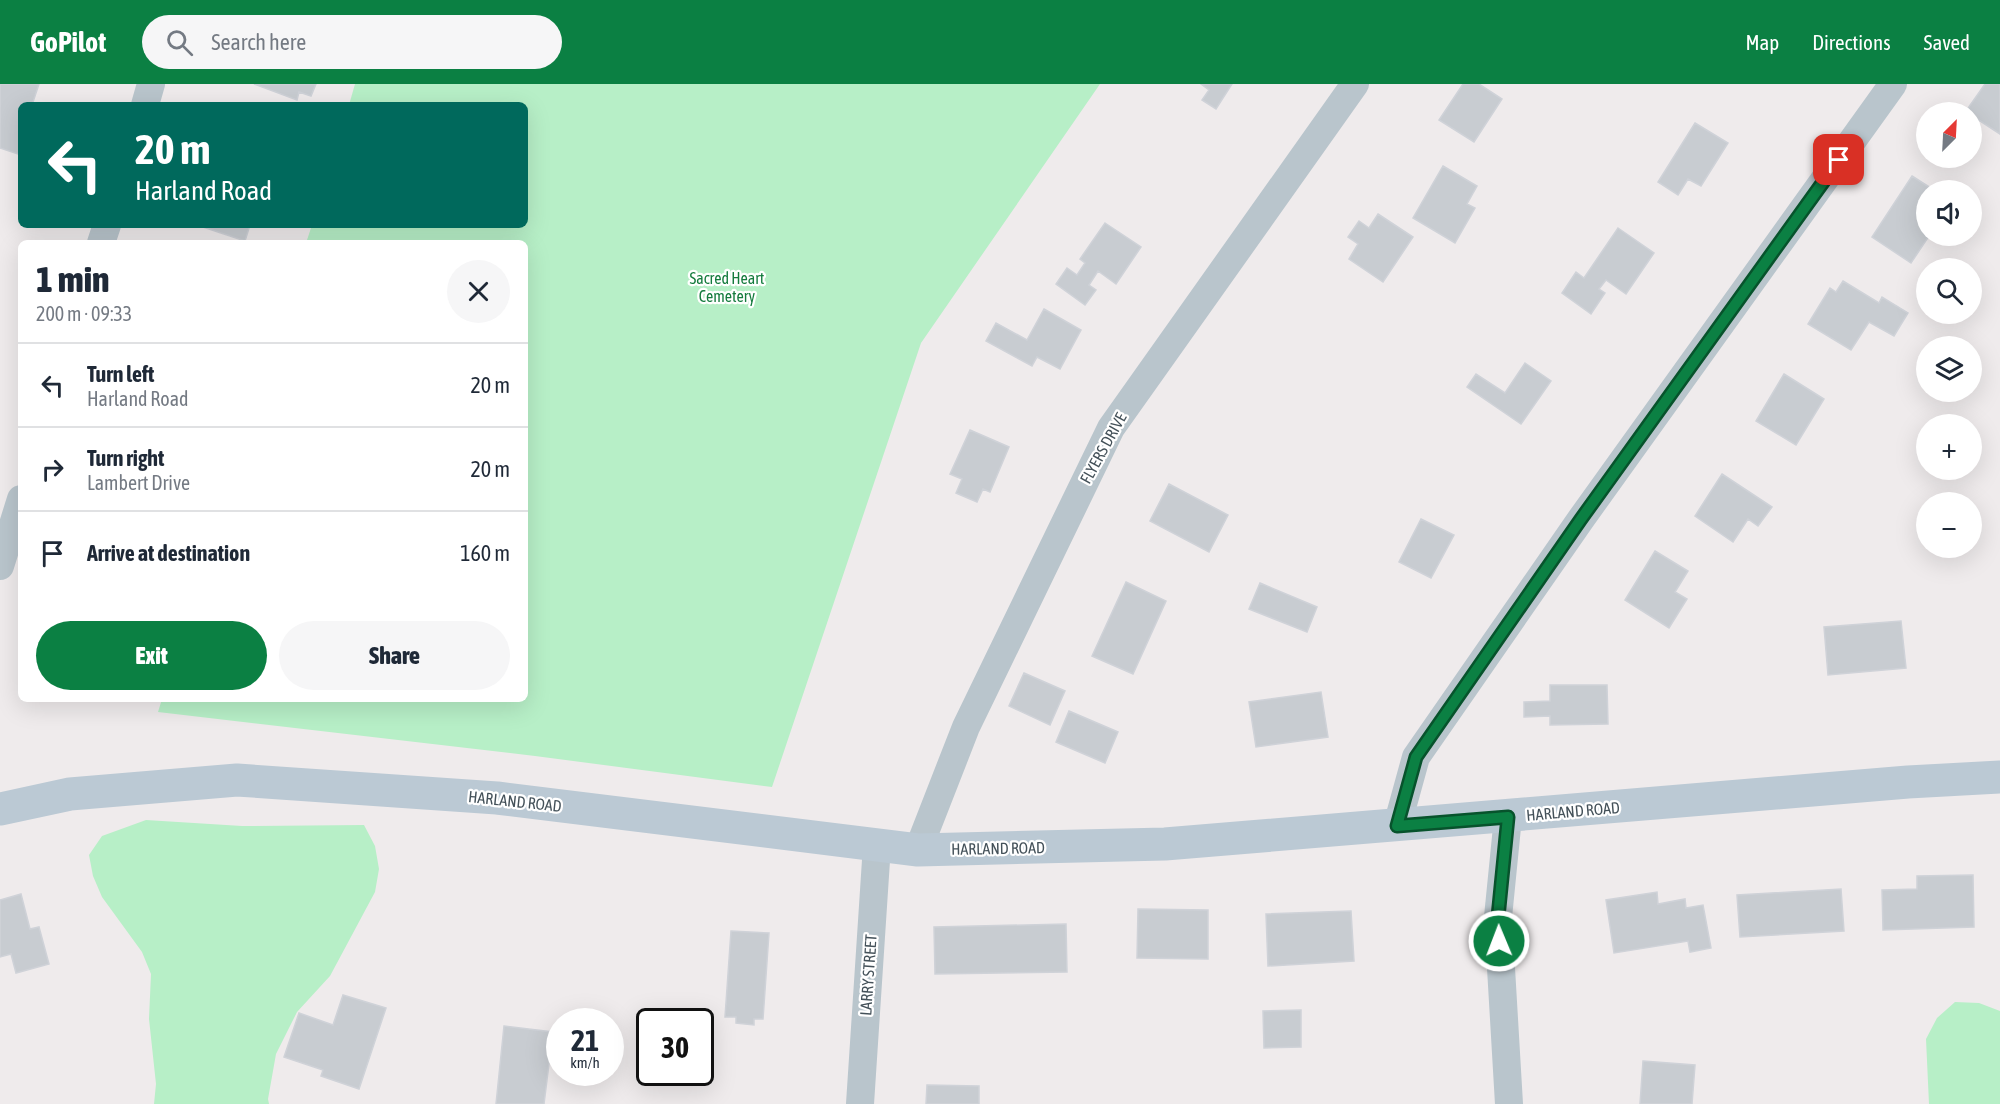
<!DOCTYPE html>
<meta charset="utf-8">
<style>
:root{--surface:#fff;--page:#f6f6f7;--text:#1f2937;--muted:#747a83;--line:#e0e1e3;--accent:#0b8043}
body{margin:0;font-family:"Asap Condensed",sans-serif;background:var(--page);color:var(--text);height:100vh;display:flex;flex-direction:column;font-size:22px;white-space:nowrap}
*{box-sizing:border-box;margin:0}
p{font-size:20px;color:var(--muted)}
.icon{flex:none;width:33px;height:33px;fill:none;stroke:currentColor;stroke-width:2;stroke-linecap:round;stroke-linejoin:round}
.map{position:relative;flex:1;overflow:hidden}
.sheet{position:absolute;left:18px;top:156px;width:510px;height:462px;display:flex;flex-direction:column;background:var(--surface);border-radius:9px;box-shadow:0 6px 24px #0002}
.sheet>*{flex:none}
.top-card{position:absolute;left:18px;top:18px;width:510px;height:126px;border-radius:9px;box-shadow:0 6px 24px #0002;background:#00695c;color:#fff;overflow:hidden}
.needle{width:39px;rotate:24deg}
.tools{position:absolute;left:1916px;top:18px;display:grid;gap:12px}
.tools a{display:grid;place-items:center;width:66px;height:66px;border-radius:50%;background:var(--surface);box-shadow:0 6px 24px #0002;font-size:30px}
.speed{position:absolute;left:546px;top:924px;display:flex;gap:12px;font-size:30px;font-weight:700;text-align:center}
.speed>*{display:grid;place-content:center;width:78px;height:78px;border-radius:50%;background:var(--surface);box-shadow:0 6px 24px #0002;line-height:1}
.speed small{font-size:15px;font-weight:400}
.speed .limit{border:3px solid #111;border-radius:9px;background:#fff;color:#111}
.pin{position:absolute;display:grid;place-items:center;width:51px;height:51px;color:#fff;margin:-26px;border-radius:12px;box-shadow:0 3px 9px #0006}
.me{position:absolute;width:66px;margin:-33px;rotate:359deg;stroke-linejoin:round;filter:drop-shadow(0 0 4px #0008)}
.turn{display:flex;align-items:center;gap:21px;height:126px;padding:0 18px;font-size:27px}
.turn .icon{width:78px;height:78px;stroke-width:2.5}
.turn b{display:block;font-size:42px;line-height:51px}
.round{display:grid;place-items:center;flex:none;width:63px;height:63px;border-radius:32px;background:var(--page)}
.summary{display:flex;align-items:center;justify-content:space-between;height:102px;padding:0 18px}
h1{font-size:36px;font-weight:800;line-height:45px}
.action{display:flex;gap:12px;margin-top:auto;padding:12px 18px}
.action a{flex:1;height:69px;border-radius:36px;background:var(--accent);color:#fff;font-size:24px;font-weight:800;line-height:69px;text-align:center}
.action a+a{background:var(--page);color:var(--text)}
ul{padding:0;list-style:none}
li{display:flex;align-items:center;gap:18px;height:84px;padding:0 18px;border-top:2px solid var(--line)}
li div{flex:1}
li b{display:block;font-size:22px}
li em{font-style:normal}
header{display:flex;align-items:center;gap:36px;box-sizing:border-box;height:84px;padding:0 30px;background:var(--accent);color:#fff}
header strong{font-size:28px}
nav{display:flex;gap:33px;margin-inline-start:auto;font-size:21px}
.search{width:420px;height:54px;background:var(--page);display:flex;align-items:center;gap:15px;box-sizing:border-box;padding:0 21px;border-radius:33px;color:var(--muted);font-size:22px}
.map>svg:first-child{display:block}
.green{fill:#b7efc7}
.building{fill:#c8ccd1;stroke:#cfd2d8;stroke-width:1.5}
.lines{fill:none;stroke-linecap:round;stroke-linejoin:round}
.street{stroke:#b9c5cc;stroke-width:28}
.secondary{stroke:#bbc9d4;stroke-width:33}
.route-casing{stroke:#07532c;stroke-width:15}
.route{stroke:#0b8043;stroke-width:10}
.labels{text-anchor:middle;stroke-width:4.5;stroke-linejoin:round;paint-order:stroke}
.park-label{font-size:16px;fill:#147b3d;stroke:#fff}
.street-label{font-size:16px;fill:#445159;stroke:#fff}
</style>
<header>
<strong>GoPilot</strong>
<div class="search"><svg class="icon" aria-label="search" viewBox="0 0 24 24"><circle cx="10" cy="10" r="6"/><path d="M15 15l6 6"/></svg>Search here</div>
<nav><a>Map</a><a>Directions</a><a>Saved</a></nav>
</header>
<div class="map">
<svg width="2000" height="1020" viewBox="0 0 2000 1020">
<rect width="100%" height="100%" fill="#efebec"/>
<!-- green -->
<path class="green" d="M355,0H1100L921,259L772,703L535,672L158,628L162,615H525V159H306L312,141H525V21H349Z
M146,736L242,742L364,741L375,762L379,785L375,808L330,892L297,928L276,970L268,1015L269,1020H154L156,1000L149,935L151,890L142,868L102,813L93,792L89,771L102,752Z
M1955,918L1979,919L2000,927V1020H1929L1926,955L1937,934Z"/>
<!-- building -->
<path class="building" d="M0,0H39L32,21H21V71L0,64Z
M254,0H316L311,12L299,8L297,16Z
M1201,0H1232L1216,25L1202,16L1209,6Z
M1463,0H1479L1502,15L1474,58L1439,36Z
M1985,0H2000V50L1971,31V28L1966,27Z
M1695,39L1728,59L1701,102L1688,95L1678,111L1658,98Z
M1443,82L1477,102L1467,120L1475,124L1455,159L1413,134Z
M1912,92L1934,106H1926V152H1929L1911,179L1872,153Z
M1378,130L1413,153L1383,198L1349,175L1358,160L1348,153L1359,137L1369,144Z
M1105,139L1141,163L1116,200L1098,187L1089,201L1096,206L1085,221L1056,200L1067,184L1077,191L1085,179L1080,175Z
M197,141H250L245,157Z
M1618,144L1654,169L1626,210L1606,196L1599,205L1605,209L1591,230L1562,209L1576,188L1584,194Z
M1843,197L1879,219L1882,213L1908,229L1894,252L1869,238L1851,266L1808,240L1830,204L1836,208Z
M1044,225L1081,246L1060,285L1037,273L1032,282L986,257L996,239L1027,256Z
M1525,279L1551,297L1521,340L1467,303L1476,290L1505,309Z
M1784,290L1824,315L1796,361L1756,337Z
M970,346L1009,363L990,408L983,405L977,418L956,409L962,395L950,390Z
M1722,390L1772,423L1758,442L1748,435L1733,458L1695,432Z
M1169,400L1228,431L1209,468L1150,437Z
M1421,435L1454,451L1431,494L1399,478Z
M1655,467L1688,487L1675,508L1687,515L1669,544L1625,516Z
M1126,498L1166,517L1133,590L1092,572Z
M1260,499L1317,523L1307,548L1249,525Z
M1901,537L1906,584L1828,591L1824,543Z
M1024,589L1065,607L1050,641L1009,622Z
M1550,601H1607L1608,640L1550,641V632L1524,633V618L1550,617Z
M1321,608L1328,653L1256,663L1249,618Z
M1069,627L1118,648L1105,679L1056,658Z
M1973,791L1974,843L1883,846L1882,806L1917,805V792Z
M1841,805L1844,847L1740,853L1737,811Z
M1657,808L1658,820L1685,815L1686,824L1703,821L1711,864L1690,868L1688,857L1614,869L1606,816Z
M21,810L30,845L39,843L49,880L16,889L11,870L0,873V816Z
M1138,825L1208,826V875L1137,874Z
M1351,827L1354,877L1268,882L1266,830Z
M1066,840L1067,888L935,890L934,843Z
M731,847L769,849L763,935H754V941L736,939V933H725Z
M343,911L386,924L359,1005L321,992L323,986L284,973L299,929L333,941Z
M1301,926V963L1264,964L1263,927Z
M504,942L553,948L544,1020H496Z
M1643,977L1695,981L1692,1020H1640Z
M927,1001L979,1002V1020H926Z"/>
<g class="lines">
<!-- street -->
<path class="street" d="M145,21L151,0
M101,159L107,141
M0,482L21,415
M1508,733L1498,833L1509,1020
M1397,742L1416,673L1581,435L1893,0
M918,766L966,643L1111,344L1355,0
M860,1020L877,761"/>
<!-- secondary -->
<path class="secondary" d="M0,725L70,710L237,696L497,714L918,766L1165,760L1908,698L2000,693"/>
</g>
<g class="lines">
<!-- route casing -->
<g class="route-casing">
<path id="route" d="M1499,857L1498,833L1508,733L1397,742L1416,673L1581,435L1839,76"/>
</g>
<!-- route -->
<use href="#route" class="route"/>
</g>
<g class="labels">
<!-- park labels -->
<g class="park-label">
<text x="727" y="200">Sacred Heart<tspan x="727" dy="18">Cemetery</tspan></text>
</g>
<!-- street labels -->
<g class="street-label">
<text transform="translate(1103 364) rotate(-61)" y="6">FLYERS DRIVE</text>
<text transform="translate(515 717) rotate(6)" y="6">HARLAND ROAD</text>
<text transform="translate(1573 727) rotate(-5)" y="6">HARLAND ROAD</text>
<text transform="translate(998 764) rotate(-1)" y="6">HARLAND ROAD</text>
<text transform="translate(868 891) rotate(-86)" y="6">LARRY STREET</text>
</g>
</g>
</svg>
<div class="tools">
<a><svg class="needle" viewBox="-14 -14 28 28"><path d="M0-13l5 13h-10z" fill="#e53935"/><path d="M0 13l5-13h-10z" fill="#747a83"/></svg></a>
<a><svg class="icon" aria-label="sound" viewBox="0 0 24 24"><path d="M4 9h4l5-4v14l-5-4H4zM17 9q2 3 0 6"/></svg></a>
<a><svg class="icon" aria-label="search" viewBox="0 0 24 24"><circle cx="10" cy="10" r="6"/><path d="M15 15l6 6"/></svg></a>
<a><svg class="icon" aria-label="layers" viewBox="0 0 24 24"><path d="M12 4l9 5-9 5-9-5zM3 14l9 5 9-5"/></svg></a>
<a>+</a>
<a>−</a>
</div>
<div class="speed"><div>21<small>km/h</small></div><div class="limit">30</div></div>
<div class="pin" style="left:1839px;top:76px;background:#d93025"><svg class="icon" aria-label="arrive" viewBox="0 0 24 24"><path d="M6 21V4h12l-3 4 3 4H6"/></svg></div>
<svg class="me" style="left:1499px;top:857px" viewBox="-20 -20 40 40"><circle r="17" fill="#0b8043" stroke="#fff" stroke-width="3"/><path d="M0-11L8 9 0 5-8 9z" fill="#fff"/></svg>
<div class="top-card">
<div class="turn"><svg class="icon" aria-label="left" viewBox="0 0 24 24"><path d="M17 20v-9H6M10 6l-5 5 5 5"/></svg><div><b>20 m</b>Harland Road</div></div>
</div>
<section class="sheet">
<div class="summary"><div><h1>1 min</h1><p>200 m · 09:33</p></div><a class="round"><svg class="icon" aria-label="close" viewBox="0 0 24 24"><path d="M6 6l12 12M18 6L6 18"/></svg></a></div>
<ul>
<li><svg class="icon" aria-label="left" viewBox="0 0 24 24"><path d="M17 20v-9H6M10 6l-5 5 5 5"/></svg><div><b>Turn left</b><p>Harland Road</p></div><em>20 m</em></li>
<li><svg class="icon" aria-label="right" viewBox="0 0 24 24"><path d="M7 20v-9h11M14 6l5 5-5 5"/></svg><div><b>Turn right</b><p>Lambert Drive</p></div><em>20 m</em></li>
<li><svg class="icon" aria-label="arrive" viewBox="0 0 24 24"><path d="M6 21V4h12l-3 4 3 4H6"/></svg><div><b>Arrive at destination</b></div><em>160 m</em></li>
</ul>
<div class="action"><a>Exit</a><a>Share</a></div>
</section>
</div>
